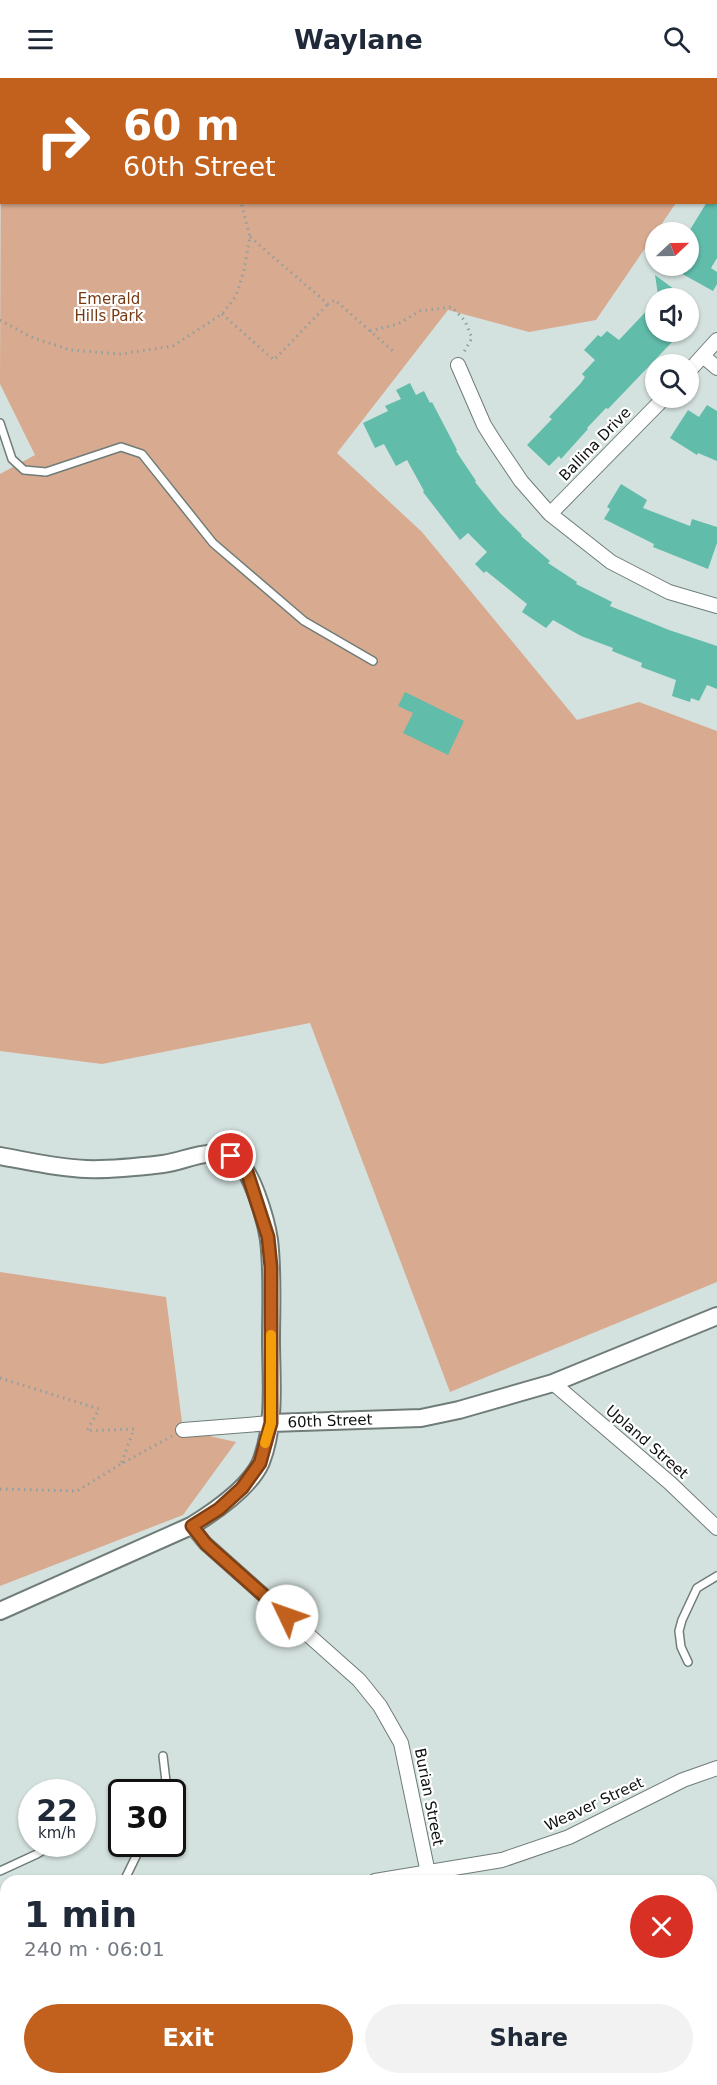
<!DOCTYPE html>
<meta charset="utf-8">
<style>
:root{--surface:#fff;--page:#f2f2f3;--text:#1f2937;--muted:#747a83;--accent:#c1611d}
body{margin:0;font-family:"DejaVu Sans",sans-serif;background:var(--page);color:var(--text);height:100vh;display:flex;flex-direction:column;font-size:22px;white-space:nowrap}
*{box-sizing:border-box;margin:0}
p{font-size:20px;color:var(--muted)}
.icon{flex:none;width:33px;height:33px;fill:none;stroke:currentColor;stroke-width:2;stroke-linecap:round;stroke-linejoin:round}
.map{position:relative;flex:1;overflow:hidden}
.sheet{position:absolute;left:0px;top:1797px;width:717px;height:210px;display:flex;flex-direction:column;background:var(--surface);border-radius:18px 18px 0 0;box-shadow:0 2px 4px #0004}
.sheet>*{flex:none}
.banner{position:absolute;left:0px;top:0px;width:717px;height:126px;box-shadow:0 2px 4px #0004;background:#c1611d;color:#fff;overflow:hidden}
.needle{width:39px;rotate:68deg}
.buttons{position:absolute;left:645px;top:144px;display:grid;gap:12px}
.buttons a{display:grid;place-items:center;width:54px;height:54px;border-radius:50%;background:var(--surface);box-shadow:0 2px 4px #0004;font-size:30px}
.speed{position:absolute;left:18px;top:1701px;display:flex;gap:12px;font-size:30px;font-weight:700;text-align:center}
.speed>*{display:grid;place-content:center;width:78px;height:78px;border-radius:50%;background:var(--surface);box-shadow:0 2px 4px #0004;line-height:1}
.speed small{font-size:15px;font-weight:400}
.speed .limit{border:3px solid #111;border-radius:9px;background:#fff;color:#111}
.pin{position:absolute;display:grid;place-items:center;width:51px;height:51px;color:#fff;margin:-26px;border:3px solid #fff;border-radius:50%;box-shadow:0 2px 6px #0007}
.me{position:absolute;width:66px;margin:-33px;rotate:312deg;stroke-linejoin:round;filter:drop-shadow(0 0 4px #0008)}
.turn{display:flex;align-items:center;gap:21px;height:126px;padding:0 24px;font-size:27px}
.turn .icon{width:78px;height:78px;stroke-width:2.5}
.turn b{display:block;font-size:42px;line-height:51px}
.round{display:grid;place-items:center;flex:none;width:63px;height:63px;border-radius:32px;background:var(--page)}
.head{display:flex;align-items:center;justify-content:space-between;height:102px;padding:0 24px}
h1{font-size:36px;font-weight:700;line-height:45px}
.action{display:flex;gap:12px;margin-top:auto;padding:12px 24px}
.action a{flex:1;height:69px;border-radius:36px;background:var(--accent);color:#fff;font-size:24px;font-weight:700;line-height:69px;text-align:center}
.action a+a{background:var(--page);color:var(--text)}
header{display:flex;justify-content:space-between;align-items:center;height:78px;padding:0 24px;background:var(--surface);font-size:27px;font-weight:700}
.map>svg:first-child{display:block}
.green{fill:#d8aa90}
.building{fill:#61bca9}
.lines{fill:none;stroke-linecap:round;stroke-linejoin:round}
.service-casing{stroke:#6f7c78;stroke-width:10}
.minor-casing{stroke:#6f7c78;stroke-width:16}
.tertiary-casing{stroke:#6f7c78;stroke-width:20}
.path{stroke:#949f9c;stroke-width:3;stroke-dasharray:1.5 4.5;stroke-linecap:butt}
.service{stroke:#fff;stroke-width:7}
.minor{stroke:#fff;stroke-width:14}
.tertiary{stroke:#fff;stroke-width:16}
.route-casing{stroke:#7d3f13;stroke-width:15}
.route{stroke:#c1611d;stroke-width:10}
.slow{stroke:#f59e0b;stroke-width:10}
.labels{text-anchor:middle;stroke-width:4.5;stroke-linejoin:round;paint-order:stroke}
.park-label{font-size:15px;fill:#763a12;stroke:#fff}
.street-label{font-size:15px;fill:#0c110f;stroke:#fff}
</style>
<header><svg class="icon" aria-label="menu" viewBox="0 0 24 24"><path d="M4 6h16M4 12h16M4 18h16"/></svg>Waylane<svg class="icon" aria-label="search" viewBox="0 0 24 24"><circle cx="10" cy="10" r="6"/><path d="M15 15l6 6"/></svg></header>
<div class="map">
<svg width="717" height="2007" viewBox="0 0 717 2007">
<rect width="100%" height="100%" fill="#d4e2df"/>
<!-- green -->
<path class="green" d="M235,0H717V72L716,74V2Z
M1,28L2,124L676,125L596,242L529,254L448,232L337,375L422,454L577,642L639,624L717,653V1204L450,1314L310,945L102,986L0,973V396L35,377L0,306Z
M0,1194L166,1219L183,1352L236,1364L183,1437L0,1508Z"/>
<!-- building -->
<path class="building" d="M707,124H717V180L711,190L717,194V206L713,213L668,188H688V155Z
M655,197L686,220H662L658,217Z
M656,223V254H663L673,263L608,331L606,330L587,350L588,351L561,381L559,378L549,388L527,367L552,341L549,339L581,305L585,299L582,296L595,282L584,272L598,257L601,259L607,253L619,262Z
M410,305L416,317L424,313L430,325L432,324L457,372L456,373L476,403L475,404L500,435L522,457L521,458L550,483L548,485L577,504L576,506L612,524L610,528L669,552L717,568V611L707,607L699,623L691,620L690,624L672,618L676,602L641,589L642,585L612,573L613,570L581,558L553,542L546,550L522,534L527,526L486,493L484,495L475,486L487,474L468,455L460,462L423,414L424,413L407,382L396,388L384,366L375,370L363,345L388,333L385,328L401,321L396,312Z
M707,327L717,333V383L698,375L697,377L670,360L688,332L699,339Z
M621,406L647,422L643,430L690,448L692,441L717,449V465L708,491L653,469L654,466L604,441L610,431L607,429Z
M405,614L464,643L448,677L403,655L413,635L398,628Z"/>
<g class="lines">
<!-- service casing -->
<g class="service-casing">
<path id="service" d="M158,0L160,2
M0,345L12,381L24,392L46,394L121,369L142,376L213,465L304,543L373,583
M688,1584L681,1569L679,1553L682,1542L697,1510L717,1498
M163,1678L167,1712L166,1714
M0,1793L37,1776L53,1766
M124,1803L142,1766"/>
</g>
<!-- minor casing -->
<g class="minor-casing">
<path id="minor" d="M704,279L717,290
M458,287L484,347L494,363L521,403L550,436L611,484L669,514L717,528
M688,294L717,262
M550,436L664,320
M553,1305L670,1405L717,1450
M183,1352L271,1345
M191,1448L205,1465L359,1602L380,1628L401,1665L428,1795
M375,1803L502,1782L569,1759L683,1702L717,1690
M0,1846L6,1849
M483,2001L487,2007
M221,2007L223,2001"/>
</g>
<!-- tertiary casing -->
<g class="tertiary-casing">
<path id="tertiary" d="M0,1078C28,1083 57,1090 86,1091C112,1092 137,1089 163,1086C186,1083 211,1068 234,1080C251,1089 266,1142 269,1162C273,1195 271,1229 271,1262C271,1302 276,1345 261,1384C250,1409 214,1434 191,1448L0,1533
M271,1345L421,1340L459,1332L553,1305L717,1238"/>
</g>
<!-- path -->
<path class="path" d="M116,0L118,2
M358,0L360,2
M69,2L70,0
M418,2L420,0
M0,75H2
M250,159L328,226L335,222L394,274
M222,236L274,282L328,226
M0,242L31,259L70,272L120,276L173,268L222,236L236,218L244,192L250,159L241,124
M370,253L398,246L420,233L452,229L465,243L472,260L464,274
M0,1300L99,1331L87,1353L134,1351L121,1386L172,1358
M0,1411L77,1413L121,1386"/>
<!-- service -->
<use href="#service" class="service"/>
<!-- minor -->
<use href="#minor" class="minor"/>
<!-- tertiary -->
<use href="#tertiary" class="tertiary"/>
</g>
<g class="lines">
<!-- route casing -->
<g class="route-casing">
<path id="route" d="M231,1078L239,1083L247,1094L268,1159L271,1189V1345L260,1385L242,1410L219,1431L192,1448L206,1466L287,1538"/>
</g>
<!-- route -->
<use href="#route" class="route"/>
<!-- slow -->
<path class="slow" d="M265,1365L271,1345V1257"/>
</g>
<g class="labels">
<!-- park labels -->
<g class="park-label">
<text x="109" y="226">Emerald<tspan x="109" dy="17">Hills Park</tspan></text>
</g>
<!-- street labels -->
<g class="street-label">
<text transform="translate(595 366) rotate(-46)" y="5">Ballina Drive</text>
<text transform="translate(330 1343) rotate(-2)" y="5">60th Street</text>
<text transform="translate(647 1364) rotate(41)" y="5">Upland Street</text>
<text transform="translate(429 1719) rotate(79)" y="5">Burian Street</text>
<text transform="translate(594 1726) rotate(-25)" y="5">Weaver Street</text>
</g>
</g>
</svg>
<div class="buttons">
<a><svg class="needle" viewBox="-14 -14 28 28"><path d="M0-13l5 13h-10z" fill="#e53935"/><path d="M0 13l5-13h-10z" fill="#747a83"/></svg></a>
<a><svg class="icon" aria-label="sound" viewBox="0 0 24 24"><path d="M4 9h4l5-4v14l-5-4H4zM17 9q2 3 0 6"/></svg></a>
<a><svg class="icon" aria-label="search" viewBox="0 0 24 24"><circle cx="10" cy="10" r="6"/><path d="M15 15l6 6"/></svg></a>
</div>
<div class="speed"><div>22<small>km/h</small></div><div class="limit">30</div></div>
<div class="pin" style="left:231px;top:1078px;background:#d93025"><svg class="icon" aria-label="arrive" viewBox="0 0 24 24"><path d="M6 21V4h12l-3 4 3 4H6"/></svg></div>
<svg class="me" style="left:287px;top:1538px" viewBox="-20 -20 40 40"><circle r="19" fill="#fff"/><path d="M0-13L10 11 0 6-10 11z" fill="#c1611d"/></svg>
<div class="banner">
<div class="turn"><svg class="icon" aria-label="right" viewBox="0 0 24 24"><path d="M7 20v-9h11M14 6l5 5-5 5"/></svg><div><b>60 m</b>60th Street</div></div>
</div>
<section class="sheet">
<div class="head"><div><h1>1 min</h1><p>240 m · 06:01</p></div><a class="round" style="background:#d93025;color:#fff"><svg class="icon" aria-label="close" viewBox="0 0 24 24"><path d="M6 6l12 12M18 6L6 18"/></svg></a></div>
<div class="action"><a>Exit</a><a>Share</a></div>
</section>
</div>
